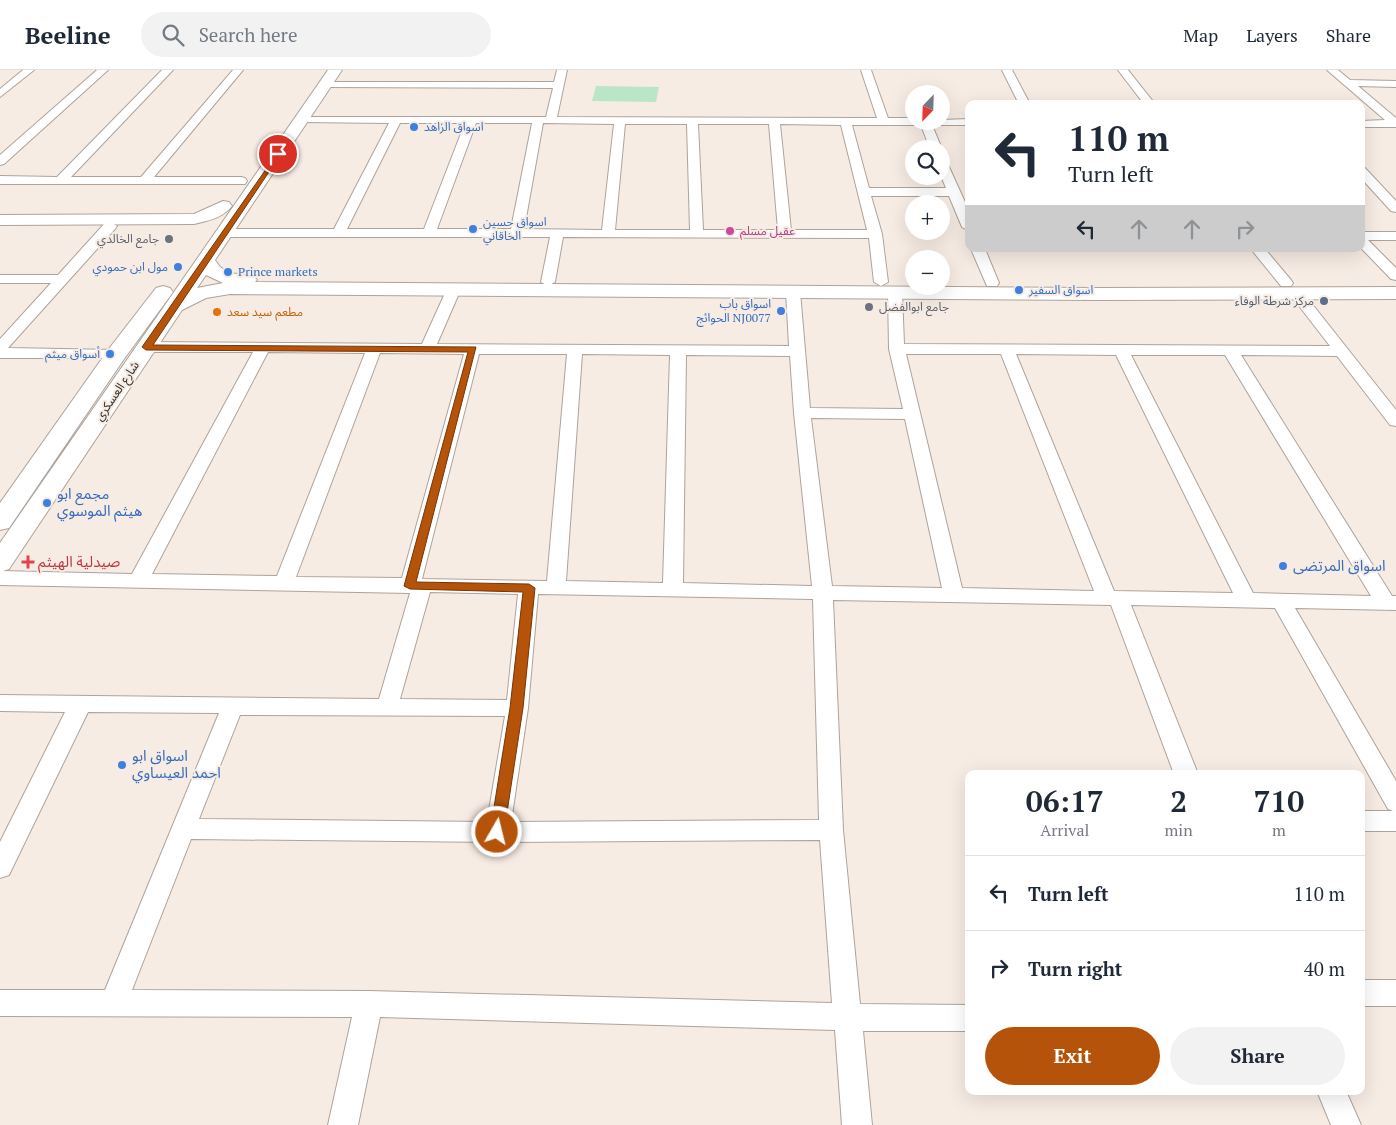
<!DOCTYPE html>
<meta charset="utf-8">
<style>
:root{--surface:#fff;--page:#f2f2f3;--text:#1f2937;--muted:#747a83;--line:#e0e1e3;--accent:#b45309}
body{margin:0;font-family:"PT Serif","Noto Sans Arabic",serif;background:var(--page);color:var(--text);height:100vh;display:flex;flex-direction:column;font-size:19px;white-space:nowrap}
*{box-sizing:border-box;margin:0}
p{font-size:16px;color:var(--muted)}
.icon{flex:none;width:28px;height:28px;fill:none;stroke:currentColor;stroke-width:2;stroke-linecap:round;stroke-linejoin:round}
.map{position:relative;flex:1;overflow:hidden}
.sheet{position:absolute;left:965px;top:700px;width:400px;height:325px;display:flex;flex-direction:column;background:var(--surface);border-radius:10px;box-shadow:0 5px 20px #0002}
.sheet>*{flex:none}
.banner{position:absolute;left:965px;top:30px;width:400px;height:152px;border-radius:10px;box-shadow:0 5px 20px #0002;background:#fff;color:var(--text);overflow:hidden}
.needle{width:32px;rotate:203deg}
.tools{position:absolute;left:905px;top:15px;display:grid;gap:10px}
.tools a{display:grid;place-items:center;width:45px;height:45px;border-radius:50%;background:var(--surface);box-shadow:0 5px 20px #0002;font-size:25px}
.pin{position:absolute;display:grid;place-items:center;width:42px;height:42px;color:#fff;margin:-21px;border:2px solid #fff;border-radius:50%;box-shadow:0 1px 5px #0007}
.me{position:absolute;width:55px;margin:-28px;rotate:8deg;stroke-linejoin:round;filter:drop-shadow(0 0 4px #0008)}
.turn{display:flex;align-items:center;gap:18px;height:105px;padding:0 20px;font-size:22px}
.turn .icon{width:65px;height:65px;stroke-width:2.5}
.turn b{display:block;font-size:35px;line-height:42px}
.lanes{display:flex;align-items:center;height:48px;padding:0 20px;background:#0003;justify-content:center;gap:25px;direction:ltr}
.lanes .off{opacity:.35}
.eta{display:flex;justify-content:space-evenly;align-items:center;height:85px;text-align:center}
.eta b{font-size:30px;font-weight:600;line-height:35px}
.cta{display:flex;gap:10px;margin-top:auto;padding:10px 20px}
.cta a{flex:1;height:58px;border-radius:30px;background:var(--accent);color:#fff;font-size:20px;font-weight:600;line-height:58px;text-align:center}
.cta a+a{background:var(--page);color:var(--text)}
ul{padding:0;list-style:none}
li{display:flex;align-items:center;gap:15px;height:75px;padding:0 20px;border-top:1px solid var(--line)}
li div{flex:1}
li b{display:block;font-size:19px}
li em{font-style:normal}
header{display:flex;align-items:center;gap:30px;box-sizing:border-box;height:70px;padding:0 25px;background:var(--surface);border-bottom:1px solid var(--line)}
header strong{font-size:24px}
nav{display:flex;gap:28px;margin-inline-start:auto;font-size:18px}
.search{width:350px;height:45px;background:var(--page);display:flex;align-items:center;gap:12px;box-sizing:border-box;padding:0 18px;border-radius:28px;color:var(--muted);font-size:19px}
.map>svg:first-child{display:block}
.green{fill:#bbe5c7}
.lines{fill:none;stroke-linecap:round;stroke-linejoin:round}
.street-casing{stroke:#ada39b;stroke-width:2}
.secondary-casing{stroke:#ada39b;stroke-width:2}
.street{fill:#fff;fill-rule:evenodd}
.secondary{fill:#fff;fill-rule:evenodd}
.route{fill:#b45309;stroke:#753606}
.shop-dot{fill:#3f7fe0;stroke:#f7ece4;stroke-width:2}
.hotel-dot{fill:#d1479c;stroke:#f7ece4;stroke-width:2}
.worship-dot{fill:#6b7280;stroke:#f7ece4;stroke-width:2}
.service-dot{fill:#5c6f8a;stroke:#f7ece4;stroke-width:2}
.food-dot{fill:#e8710a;stroke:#f7ece4;stroke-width:2}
.health-dot{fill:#e0444e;stroke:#f7ece4;stroke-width:2}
.labels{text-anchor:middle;stroke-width:4;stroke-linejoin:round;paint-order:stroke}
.far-shop-label{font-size:12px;fill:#366cbe;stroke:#f7ece4;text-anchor:start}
.far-hotel-label{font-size:12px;fill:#b23c85;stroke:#f7ece4;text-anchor:start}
.far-worship-label{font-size:12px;fill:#5b616d;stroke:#f7ece4;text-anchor:end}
.far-service-label{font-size:12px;fill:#4e5e75;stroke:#f7ece4;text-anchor:end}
.far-food-label{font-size:12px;fill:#c56008;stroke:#f7ece4;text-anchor:start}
.far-street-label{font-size:12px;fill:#2e2b27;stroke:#f7ece4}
.shop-label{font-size:15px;fill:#366cbe;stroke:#f7ece4;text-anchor:start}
.health-label{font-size:15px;fill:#be3a42;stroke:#f7ece4;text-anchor:start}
</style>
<header>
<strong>Beeline</strong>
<div class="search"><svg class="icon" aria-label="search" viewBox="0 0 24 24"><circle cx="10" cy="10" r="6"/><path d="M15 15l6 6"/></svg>Search here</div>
<nav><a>Map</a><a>Layers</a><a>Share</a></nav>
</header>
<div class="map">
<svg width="1396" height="1055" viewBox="0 0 1396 1055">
<rect width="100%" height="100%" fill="#f7ece4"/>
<!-- green -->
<path class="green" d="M596,16L659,17L656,32L592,31Z"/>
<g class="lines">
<!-- street casing -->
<g class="street-casing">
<path id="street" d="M23,0H34L0,27V19Z
M97,0H108L4,94L0,95V85Z
M162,0H173L71,107H141L233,0H243L154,107H241L245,108L247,111L245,114H0V106L57,107Z
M557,0H567L557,47L877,48L861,0H871L888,48H914V51L969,49V55H932L942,79L941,80L930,79L921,55H852L869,118H946L941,106V87L945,88L969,141V161L962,157L949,126H871L882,164L888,212L881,216L874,212L869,168L563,167L555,212L548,216L541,212L550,167H224L217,163L224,159H334L389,53L301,52L297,51V47H546L553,18L325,17L321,16V12H554ZM400,53H465L424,159H347ZM476,53H532L511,159H437ZM543,53L614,54L602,160L524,159ZM625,54H687L690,160H615ZM698,54H769L778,160H703ZM780,54L841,55L867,160H791Z
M1002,0H1012L1030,34H1019Z
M1118,0H1128L1155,34H1144Z
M1327,0H1338L1350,10L1396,11V17L1358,16L1396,48V57H1361V51L1385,50Z
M1361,97L1365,98L1396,131V142L1391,141L1361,108Z
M110,152L117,156L115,159L8,278L116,280L124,285L121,288H0V269L51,213H0V205H58L105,153Z
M1361,162H1396V170H1368L1396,198V210L1391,209L1361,178Z
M971,179H985L999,213L997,216H987Z
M1251,179H1265L1291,210L1293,213L1291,216H1281Z
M453,217L460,221L437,274L789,276L786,222L793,218L798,219L800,222L810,338L903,339L889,279L888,223L890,220L895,219L902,223L904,274L1330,276L1289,223L1296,219L1301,220L1396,340V356L1390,355L1337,286L1241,285L1392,526H1396V540L1295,538L1396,711V761H1361V741H1393L1388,739L1275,538L1131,535L1198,704H1174L1111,535L833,530L843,760L860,934L969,935V961H863L872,1055H842L835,960L380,947L358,1055H328L352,947L0,946V920H105L219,643L88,642L9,805L0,808V772L65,642L0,641V625L379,629L410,523L0,515V501L132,504L253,282H146L138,277L146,272L422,274L446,221ZM268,282L365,283L277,506L152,504ZM380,283L464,284L402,508L296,507ZM479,284H567L547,511L422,509ZM582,284L670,285L663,513L566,511ZM906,284H1001L1094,521L962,518ZM1016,284L1116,285L1233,523L1114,521ZM686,285L790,286L794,343L812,516L683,513ZM1131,285H1225L1371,526L1253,523ZM811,348L905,349L942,518L832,516ZM430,522L518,524L507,630L400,629ZM538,524L813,529L819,750L511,752L528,638ZM240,645L505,646L487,752L199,749ZM191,769L497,772L820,770L832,933L369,921L132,920Z
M1361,910H1396V936H1361Z
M1317,1021H1346L1361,1055H1331Z"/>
</g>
<!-- secondary casing -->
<g class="secondary-casing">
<path id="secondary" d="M328,0H342L215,190L220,197L229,203L254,206L257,210L255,212L1100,218L1396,217V229L1100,230L230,224L206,228L182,240L9,499L0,502V473ZM206,205L223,213L197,218Z
M223,131L229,132L232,136C223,148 207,151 194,154L0,155V145L194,144Z
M163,216L170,218L173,222L124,289L9,458L0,460V433L108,280L156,218Z"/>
</g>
<!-- street -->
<use href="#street" class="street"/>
<!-- secondary -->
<use href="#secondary" class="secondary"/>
</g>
<!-- route -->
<path class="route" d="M278,82L281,84L153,275L476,277L416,512L529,514L535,518L523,638L504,762L502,767H492L490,762L510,638L523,522L410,519L404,516L468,282L146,280L142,277Z"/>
<!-- markers -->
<g class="shop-dot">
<circle cx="414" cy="57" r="5"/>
<circle cx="473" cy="159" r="5"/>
<circle cx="178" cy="197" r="5"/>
<circle cx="228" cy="202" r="5"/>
<circle cx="1019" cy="220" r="5"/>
<circle cx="781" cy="241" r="5"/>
<circle cx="110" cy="284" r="5"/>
<circle cx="47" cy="433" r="5"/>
<circle cx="1283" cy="496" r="5"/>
<circle cx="122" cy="695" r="5"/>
</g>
<circle class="hotel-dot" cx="730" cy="161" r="5"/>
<g class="worship-dot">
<circle cx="169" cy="169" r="5"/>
<circle cx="869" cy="237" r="5"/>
</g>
<circle class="service-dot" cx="1324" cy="231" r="5"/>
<circle class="food-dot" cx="217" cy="242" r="5"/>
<path class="health-dot" d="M25.5 484.5h5v5h5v5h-5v5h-5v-5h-5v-5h5z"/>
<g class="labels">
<!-- far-shop labels -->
<g class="far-shop-label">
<text x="424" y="61">اسواق الزاهد</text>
<text x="483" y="156">اسواق حسين<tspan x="483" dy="14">الخاقاني</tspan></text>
<text x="168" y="201" text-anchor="end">مول ابن حمودي</text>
<text x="238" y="206">Prince markets</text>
<text x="1029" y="224">اسواق السفير</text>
<text x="771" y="238" text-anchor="end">اسواق باب<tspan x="771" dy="14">الحوائج NJ0077</tspan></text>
<text x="100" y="288" text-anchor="end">أسواق ميثم</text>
</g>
<!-- far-hotel labels -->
<g class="far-hotel-label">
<text x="740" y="165">عقيل مسلم</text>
</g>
<!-- far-worship labels -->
<g class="far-worship-label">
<text x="159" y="173">جامع الخالدي</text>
<text x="879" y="241" text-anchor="start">جامع ابوالفضل</text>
</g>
<!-- far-service labels -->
<g class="far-service-label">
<text x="1314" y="235">مركز شرطة الوفاء</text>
</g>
<!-- far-food labels -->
<g class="far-food-label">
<text x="227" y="246">مطعم سيد سعد</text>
</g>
<!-- far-street labels -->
<g class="far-street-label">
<text transform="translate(117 321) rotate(-56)" y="4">شارع العسكري</text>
</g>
<!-- shop labels -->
<g class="shop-label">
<text x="57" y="429">مجمع ابو<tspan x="57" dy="17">هيثم الموسوي</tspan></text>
<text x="1293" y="501">اسواق المرتضى</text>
<text x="132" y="691">اسواق ابو<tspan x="132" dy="17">احمد العيساوي</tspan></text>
</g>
<!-- health labels -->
<g class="health-label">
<text x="38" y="497">صيدلية الهيثم</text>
</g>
</g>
</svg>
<div class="tools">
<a><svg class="needle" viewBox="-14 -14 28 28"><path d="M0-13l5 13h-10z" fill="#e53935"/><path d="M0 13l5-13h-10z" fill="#747a83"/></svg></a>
<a><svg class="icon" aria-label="search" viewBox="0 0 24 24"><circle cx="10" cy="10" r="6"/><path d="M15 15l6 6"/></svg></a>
<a>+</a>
<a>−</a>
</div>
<div class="pin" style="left:278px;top:84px;background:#d93025"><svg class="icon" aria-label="arrive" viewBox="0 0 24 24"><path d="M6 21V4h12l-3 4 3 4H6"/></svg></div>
<svg class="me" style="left:497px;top:762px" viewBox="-20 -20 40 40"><circle r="17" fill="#b45309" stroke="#fff" stroke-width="3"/><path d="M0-11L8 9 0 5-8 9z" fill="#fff"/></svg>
<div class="banner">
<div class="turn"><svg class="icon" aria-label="left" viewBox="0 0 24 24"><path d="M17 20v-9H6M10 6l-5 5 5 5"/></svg><div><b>110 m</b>Turn left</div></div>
<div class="lanes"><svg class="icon" aria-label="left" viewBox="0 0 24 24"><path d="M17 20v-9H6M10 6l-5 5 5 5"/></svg><svg class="icon off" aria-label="ahead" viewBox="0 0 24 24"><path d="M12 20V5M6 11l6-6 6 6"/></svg><svg class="icon off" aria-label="ahead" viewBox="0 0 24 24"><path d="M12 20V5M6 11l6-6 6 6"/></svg><svg class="icon off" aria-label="right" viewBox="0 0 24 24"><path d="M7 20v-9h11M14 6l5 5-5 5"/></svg></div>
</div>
<section class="sheet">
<div class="eta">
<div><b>06:17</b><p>Arrival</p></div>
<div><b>2</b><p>min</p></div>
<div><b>710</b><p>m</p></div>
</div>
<ul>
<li><svg class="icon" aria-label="left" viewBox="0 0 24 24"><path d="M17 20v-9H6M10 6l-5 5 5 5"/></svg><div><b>Turn left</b></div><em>110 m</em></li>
<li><svg class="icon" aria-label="right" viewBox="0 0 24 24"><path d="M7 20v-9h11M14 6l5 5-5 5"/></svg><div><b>Turn right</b></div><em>40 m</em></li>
</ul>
<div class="cta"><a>Exit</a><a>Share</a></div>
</section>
</div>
